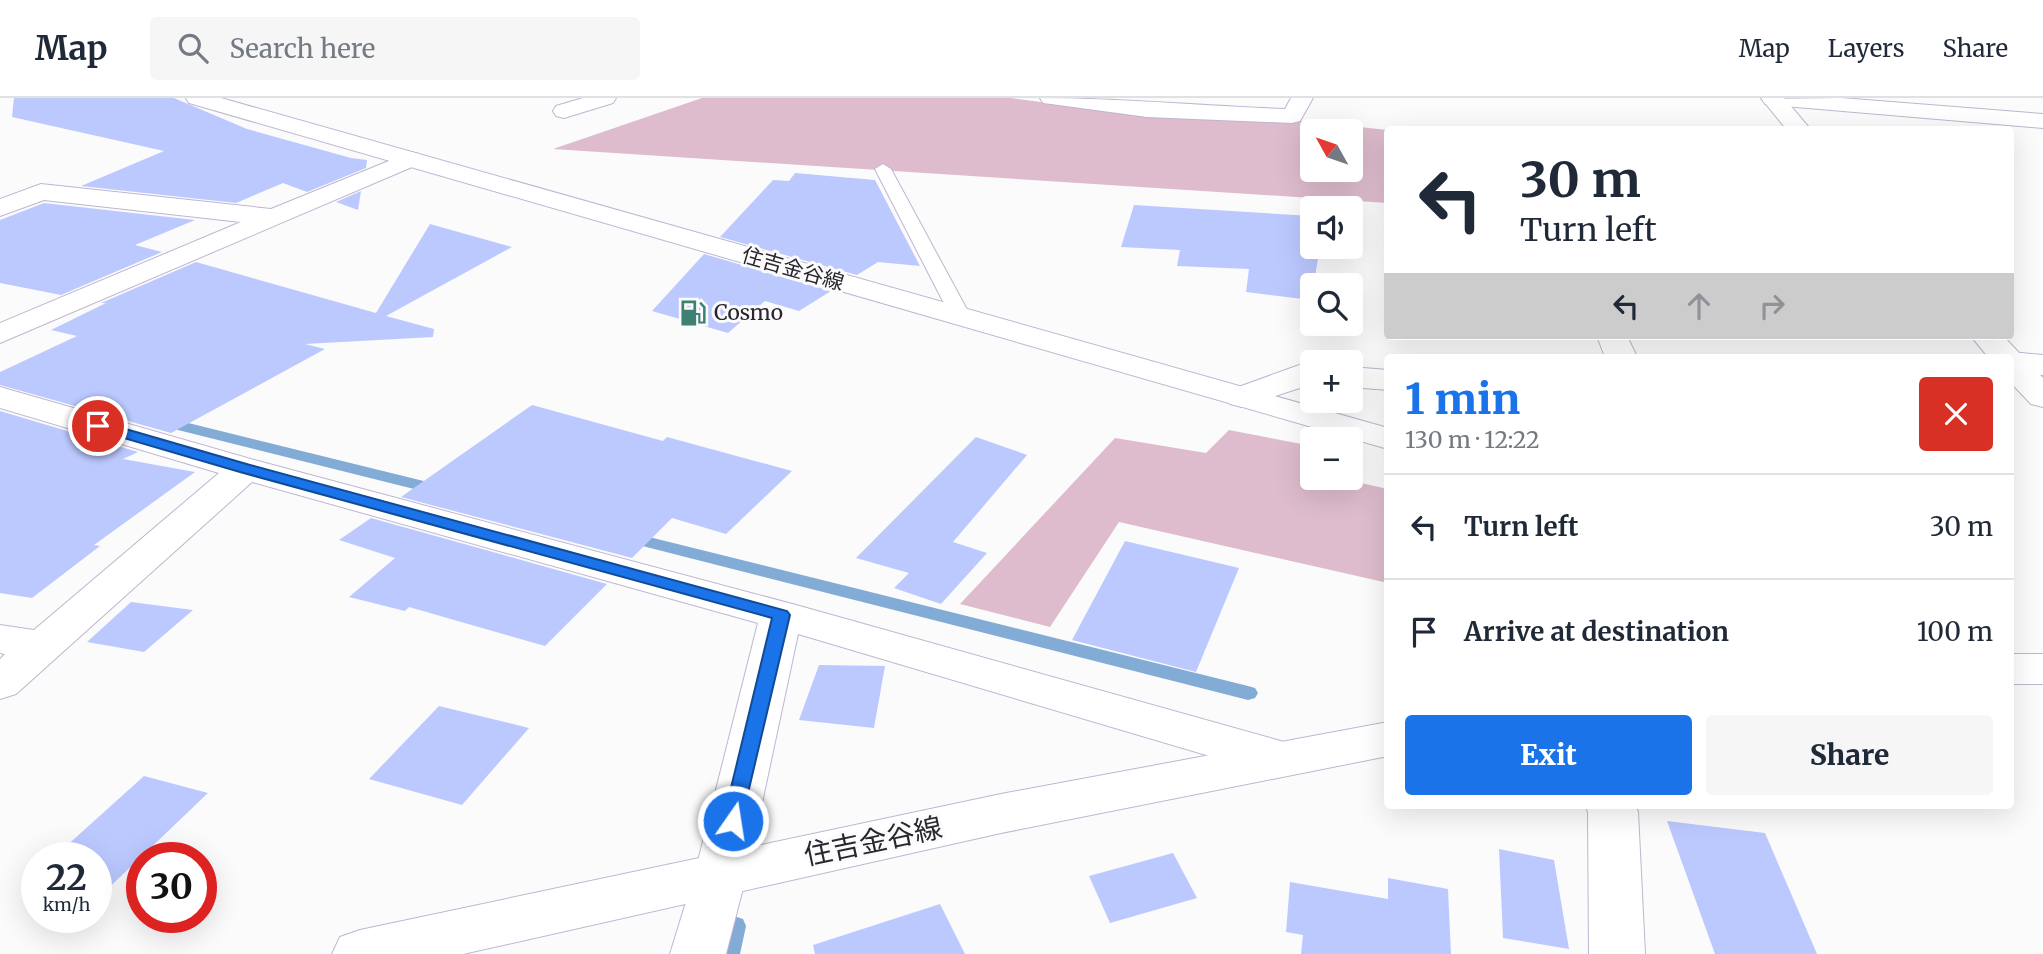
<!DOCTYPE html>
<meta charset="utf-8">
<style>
:root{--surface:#fff;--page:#f6f6f7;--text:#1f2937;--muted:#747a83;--line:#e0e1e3;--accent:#1a73e8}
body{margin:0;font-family:Merriweather,"Noto Sans JP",serif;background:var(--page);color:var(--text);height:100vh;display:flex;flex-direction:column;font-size:26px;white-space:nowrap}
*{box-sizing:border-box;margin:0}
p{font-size:23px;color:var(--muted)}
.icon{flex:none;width:38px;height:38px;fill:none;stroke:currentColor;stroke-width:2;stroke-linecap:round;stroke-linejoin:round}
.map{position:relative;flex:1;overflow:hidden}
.side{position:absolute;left:1384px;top:256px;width:630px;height:455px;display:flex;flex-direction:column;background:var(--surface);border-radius:7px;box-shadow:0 7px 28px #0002}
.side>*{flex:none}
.banner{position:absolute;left:1384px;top:28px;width:630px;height:214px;border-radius:7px;box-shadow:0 7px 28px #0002;background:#fff;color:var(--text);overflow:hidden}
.needle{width:46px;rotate:310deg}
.buttons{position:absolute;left:1300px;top:21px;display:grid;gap:14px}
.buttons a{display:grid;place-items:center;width:63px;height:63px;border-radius:7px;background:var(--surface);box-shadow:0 7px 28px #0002;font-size:35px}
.speed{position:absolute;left:21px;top:744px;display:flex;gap:14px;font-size:35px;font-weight:700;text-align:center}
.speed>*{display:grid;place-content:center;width:91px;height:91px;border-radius:50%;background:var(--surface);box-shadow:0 7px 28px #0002;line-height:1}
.speed small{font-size:18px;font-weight:400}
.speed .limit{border:10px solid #d22;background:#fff;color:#111}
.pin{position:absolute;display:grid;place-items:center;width:60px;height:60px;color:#fff;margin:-30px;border:4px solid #fff;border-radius:50%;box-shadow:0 2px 7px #0007}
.me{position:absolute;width:77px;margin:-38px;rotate:13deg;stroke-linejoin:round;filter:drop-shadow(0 0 5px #0008)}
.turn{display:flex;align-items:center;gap:24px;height:147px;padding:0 21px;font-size:32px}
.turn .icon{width:91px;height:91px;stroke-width:2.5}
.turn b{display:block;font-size:49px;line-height:60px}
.lanes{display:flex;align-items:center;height:66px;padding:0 21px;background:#0003;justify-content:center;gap:35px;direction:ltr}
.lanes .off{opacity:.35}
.round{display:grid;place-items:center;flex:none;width:74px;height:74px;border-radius:7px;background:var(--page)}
.overview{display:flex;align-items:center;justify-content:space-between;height:119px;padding:0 21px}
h1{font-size:42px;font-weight:800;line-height:52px;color:var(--accent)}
.button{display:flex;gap:14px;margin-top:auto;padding:14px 21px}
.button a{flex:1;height:80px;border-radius:7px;background:var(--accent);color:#fff;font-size:28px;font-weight:800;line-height:80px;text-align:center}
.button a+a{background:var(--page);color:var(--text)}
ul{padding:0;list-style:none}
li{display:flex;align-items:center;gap:21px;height:105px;padding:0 21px;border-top:2px solid var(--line)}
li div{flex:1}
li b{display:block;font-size:26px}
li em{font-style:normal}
header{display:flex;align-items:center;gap:42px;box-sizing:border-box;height:98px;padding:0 35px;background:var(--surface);border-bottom:2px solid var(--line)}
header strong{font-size:33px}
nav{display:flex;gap:38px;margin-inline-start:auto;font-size:24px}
.search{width:490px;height:63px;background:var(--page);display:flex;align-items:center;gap:18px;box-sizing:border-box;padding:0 24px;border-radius:7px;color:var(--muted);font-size:26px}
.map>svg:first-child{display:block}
.green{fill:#debccd;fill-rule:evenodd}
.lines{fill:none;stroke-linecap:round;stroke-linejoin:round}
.stream{fill:#82acd6;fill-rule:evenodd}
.building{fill:#bcc9ff}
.service-casing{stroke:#beb6d1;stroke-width:2}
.minor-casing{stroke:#beb6d1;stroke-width:2}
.tertiary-casing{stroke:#beb6d1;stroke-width:2}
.secondary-casing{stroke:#beb6d1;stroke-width:2}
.service{fill:#fff;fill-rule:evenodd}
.minor{fill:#fff;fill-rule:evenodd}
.tertiary{fill:#fff;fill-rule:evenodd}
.secondary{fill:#fff;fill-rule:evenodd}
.route{fill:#1a73e8;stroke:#114b97;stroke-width:2}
.labels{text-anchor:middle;stroke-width:6;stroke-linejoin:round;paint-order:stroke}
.far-street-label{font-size:21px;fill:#292630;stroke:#fbfbfb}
.far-poi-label{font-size:21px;fill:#292630;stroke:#fbfbfb;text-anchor:start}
.near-street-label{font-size:28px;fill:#292630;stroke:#fbfbfb}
</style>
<header>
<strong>Map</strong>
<div class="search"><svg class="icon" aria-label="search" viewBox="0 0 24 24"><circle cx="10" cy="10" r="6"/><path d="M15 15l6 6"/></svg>Search here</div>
<nav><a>Map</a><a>Layers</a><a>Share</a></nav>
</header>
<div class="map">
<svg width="2043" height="856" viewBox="0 0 2043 856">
<rect width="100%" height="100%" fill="#fbfbfb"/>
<!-- green -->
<path class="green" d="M702,0H1011L1132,16L1273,20L1388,32V105L553,51ZM1312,33H1351V72H1312Z
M1229,332L1312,348V380H1338L1388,391V485L1119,424L1050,529L960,506L1115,340L1206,355Z"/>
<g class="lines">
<!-- stream -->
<path class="stream" d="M160,318L448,389L450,393L442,398L154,326L152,323Z
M625,433L1248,588L1255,590L1258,595L1255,600L1248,602L619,442L616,438Z
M734,818L743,821L746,828L740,856H714L725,821Z"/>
</g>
<!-- building -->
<path class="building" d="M14,0H174L247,31L351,60L367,62L366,70L307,94L283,85L236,105L81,88L164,53L12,19Z
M795,75L875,82L920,168L878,164L857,177L720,139L773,82L789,83Z
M361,93L358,112L336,104Z
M44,105L195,122L135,147L162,154L61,197L0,185V122Z
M1134,107L1312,118V149H1320L1311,202L1246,194L1249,171L1177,168L1180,152L1121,149Z
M430,126L512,149L386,218L434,231L433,239L305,246L325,251L171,335L0,287V274L77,238L51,232L106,205H101L196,164L376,215Z
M704,156L831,193L799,213L765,203L728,235L652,213Z
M532,307L663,343L667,339L792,373L726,436L672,420L632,460L401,399Z
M0,313L138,354L123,361L195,374L94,447L100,448L32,500L0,495Z
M976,339L1027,357L953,444L987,455L941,506L894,490L909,475L856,460Z
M371,420L607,486L545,548L409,509L405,513L349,499L395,460L339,442Z
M1125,443L1239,470L1196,574L1072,542Z
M131,504L193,512L144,554L87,544Z
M819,567L885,568L874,630L799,622Z
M439,608L529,630L462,707L369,681Z
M144,678L208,695L96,802V760H53Z
M1667,723L1765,735L1817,856H1715Z
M1499,751L1554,762L1569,851L1503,840Z
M1173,755L1197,800L1110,825L1089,778Z
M1388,780L1448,791L1451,856H1301L1303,837L1286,834L1290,784L1388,801Z
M940,806L965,856H815L813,847Z"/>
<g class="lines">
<!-- service casing -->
<g class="service-casing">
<path id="service" d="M883,66L891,71L971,219L968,223H954L951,219L875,71Z"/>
</g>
<!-- minor casing -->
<g class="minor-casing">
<path id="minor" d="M583,0H616L613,5L564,20L556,18L553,13L556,8Z
M1040,0C1122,0 1203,8 1285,11L1291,0H1313L1300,23L1292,25L1147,19L1051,6L1043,5Z
M1841,0L2043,16V30L1773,7L1765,6L1762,1Z
M411,54L419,56L423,61L419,66L0,245V225L241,124L44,102L0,118V101L41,86L271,111Z
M1597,238H1627L1637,259H1605Z
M2011,254L2043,257V277L2011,274V259H1998Z
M1305,265L1312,266V286L1242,309L1230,306L1225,299L1230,292Z
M1351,269L1388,272V292L1351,289Z
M0,289L258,363L796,507L1277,642L1294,647L1301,660L1294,673L1277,678L798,536L747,775L726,856H670L695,775L758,525L252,384L16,596L0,601V561L5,556L0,555V527L34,532L219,375L0,310Z
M1585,707H1635L1638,714L1645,856H1589L1588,714Z"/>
</g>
<!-- tertiary casing -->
<g class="tertiary-casing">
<path id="tertiary" d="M1761,0H1784L1811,32H1787Z
M1971,238H2003L2043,280V309L2031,306L2011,285V259H1988Z"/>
</g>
<!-- secondary casing -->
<g class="secondary-casing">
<path id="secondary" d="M186,0H221L1388,330V351L189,5Z
M2011,556H2043V586H2011Z
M1388,624V658L1001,735L463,856H332L340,839L360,832L1001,696Z"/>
</g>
<!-- service -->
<use href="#service" class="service"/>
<!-- minor -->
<use href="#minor" class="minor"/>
<!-- tertiary -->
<use href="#tertiary" class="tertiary"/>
<!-- secondary -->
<use href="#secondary" class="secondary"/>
</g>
<!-- route -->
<path class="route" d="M98,323L250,367L787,513L790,517L740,729L733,731L726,729L723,723L772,520L240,374L93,331L91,328Z"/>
<!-- icons -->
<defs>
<g id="fuel-bare" transform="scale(2.1)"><path d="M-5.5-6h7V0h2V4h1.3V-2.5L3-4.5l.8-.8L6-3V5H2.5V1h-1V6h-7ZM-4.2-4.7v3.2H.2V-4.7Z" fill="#3e8071" stroke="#fbfbfb" stroke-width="2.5" paint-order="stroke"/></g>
</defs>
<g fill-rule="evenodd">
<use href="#fuel-bare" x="693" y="215"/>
</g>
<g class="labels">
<!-- far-street labels -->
<g class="far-street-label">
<text transform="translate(793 171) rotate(16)" y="7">住吉金谷線</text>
</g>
<!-- far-poi labels -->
<g class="far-poi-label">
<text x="714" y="222">Cosmo</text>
</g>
<!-- near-street labels -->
<g class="near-street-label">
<text transform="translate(873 743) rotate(-12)" y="10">住吉金谷線</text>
</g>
</g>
</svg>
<div class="buttons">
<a><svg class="needle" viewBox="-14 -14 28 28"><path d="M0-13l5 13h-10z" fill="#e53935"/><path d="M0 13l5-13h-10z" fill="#747a83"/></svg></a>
<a><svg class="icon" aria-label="sound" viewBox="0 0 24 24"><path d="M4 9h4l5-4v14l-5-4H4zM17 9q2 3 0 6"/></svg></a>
<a><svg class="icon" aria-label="search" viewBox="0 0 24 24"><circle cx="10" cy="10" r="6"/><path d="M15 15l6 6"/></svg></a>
<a>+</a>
<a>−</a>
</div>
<div class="speed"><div>22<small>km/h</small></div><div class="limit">30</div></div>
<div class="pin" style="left:98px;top:328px;background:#d93025"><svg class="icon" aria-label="arrive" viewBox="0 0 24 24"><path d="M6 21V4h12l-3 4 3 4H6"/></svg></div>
<svg class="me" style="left:733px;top:723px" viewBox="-20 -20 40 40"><circle r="17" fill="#1a73e8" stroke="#fff" stroke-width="3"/><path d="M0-11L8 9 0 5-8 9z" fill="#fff"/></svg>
<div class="banner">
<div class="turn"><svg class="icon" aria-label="left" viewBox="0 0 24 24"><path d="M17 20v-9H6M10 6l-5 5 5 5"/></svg><div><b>30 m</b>Turn left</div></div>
<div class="lanes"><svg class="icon" aria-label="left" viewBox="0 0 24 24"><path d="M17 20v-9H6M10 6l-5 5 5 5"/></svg><svg class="icon off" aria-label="ahead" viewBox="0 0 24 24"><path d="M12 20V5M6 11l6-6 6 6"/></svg><svg class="icon off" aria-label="right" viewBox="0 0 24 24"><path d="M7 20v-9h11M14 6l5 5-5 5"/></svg></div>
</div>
<section class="side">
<div class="overview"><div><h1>1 min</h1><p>130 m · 12:22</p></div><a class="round" style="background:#d93025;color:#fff"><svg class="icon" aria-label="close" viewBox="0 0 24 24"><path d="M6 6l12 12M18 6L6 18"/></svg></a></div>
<ul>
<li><svg class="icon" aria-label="left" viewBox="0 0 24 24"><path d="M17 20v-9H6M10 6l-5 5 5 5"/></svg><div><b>Turn left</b></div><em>30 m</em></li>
<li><svg class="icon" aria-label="arrive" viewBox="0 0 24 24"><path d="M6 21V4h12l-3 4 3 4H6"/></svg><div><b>Arrive at destination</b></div><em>100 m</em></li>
</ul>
<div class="button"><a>Exit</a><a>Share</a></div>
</section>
</div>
